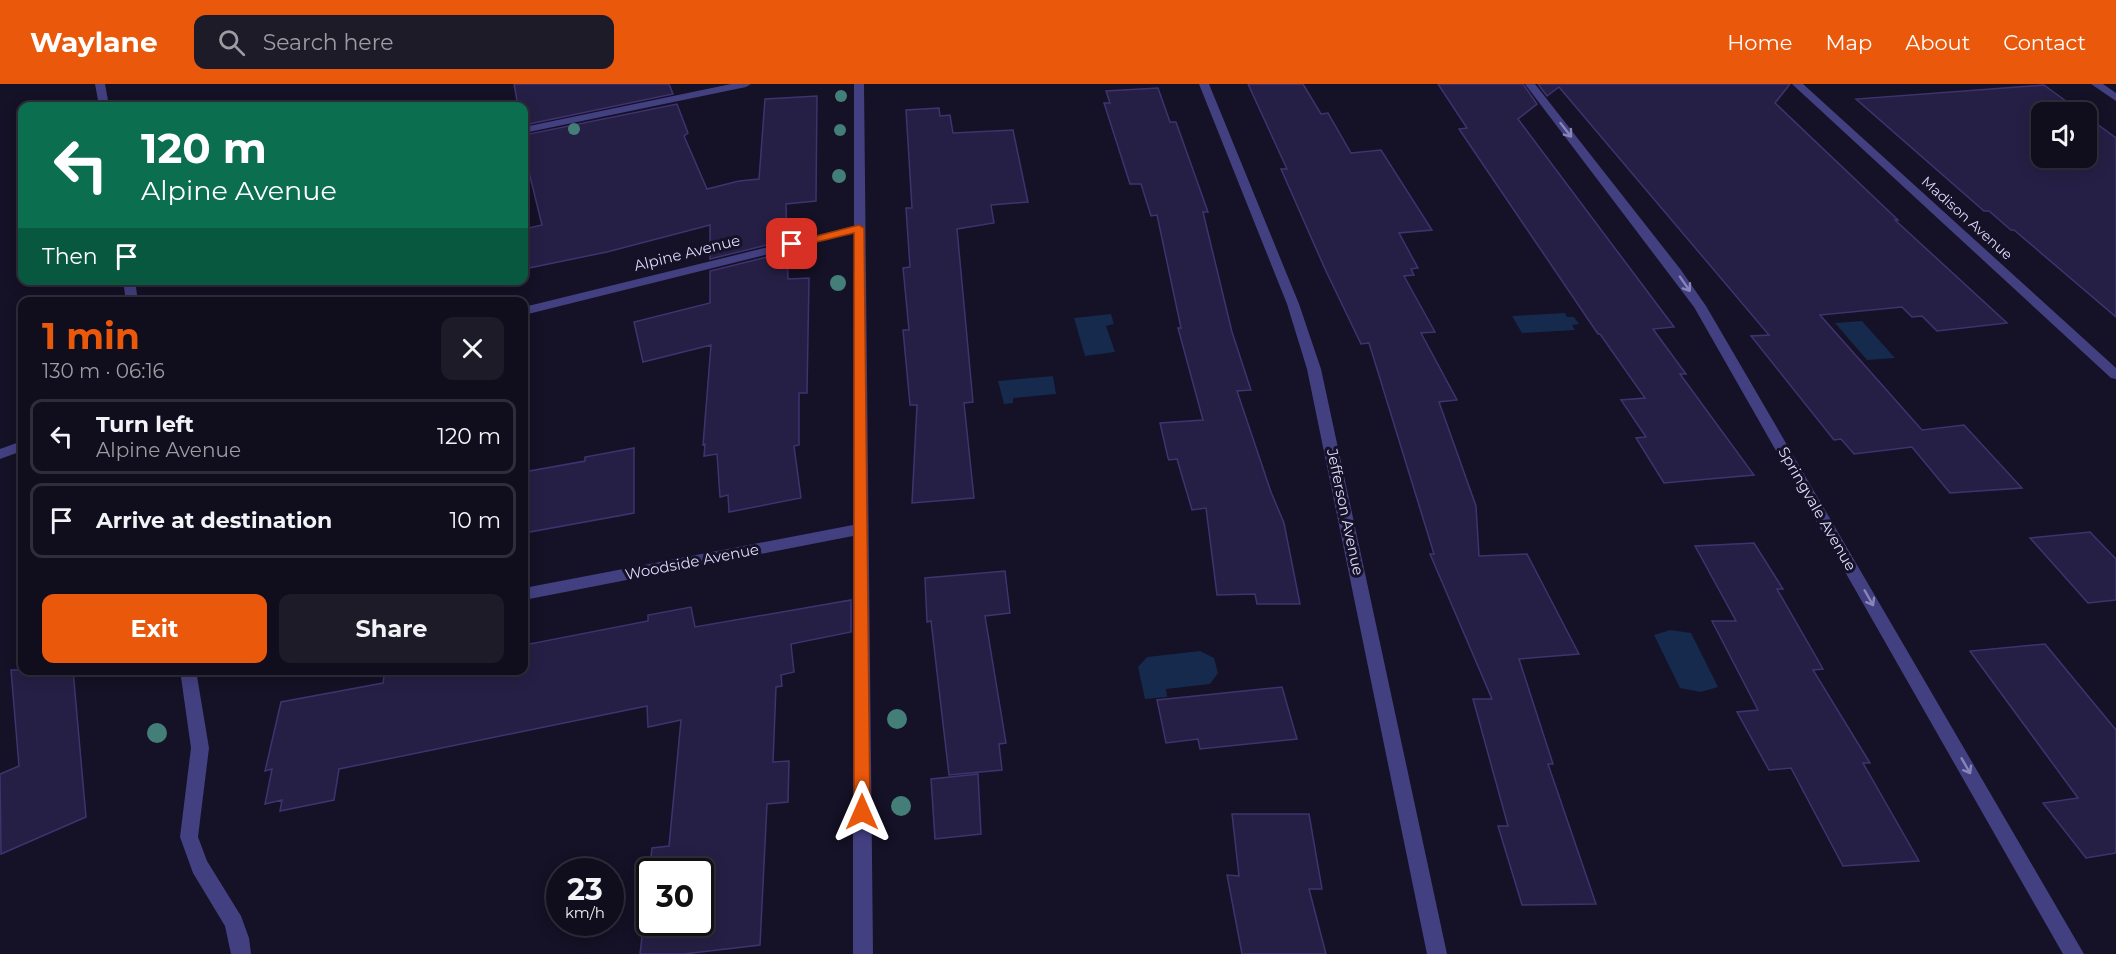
<!DOCTYPE html>
<meta charset="utf-8">
<style>
:root{--surface:#100d1c;--page:#1e1b29;--text:#f1f3f6;--muted:#9c9ca3;--line:#302d3b;--accent:#ea580c}
body{margin:0;font-family:Montserrat,sans-serif;background:var(--page);color:var(--text);height:100vh;display:flex;flex-direction:column;font-size:22px;white-space:nowrap}
*{box-sizing:border-box;margin:0}
p{font-size:20px;color:var(--muted)}
.icon{flex:none;width:33px;height:33px;fill:none;stroke:currentColor;stroke-width:2;stroke-linecap:round;stroke-linejoin:round}
.map{position:relative;flex:1;overflow:hidden}
.panel{position:absolute;left:18px;top:213px;width:510px;height:378px;display:flex;flex-direction:column;background:var(--surface);border-radius:12px;box-shadow:0 3px 15px #0003,0 0 0 2px var(--line)}
.panel>*{flex:none}
.hud{position:absolute;left:18px;top:18px;width:510px;height:183px;border-radius:12px;box-shadow:0 3px 15px #0003,0 0 0 2px var(--line);background:#0b6e4f;color:#fff;overflow:hidden}
.fabs{position:absolute;left:2031px;top:18px;display:grid;gap:12px}
.fabs a{display:grid;place-items:center;width:66px;height:66px;border-radius:12px;background:var(--surface);box-shadow:0 3px 15px #0003,0 0 0 2px var(--line);font-size:30px}
.speed{position:absolute;left:546px;top:774px;display:flex;gap:12px;font-size:30px;font-weight:700;text-align:center}
.speed>*{display:grid;place-content:center;width:78px;height:78px;border-radius:50%;background:var(--surface);box-shadow:0 3px 15px #0003,0 0 0 2px var(--line);line-height:1}
.speed small{font-size:15px;font-weight:400}
.speed .limit{border:3px solid #111;border-radius:9px;background:#fff;color:#111}
.pin{position:absolute;display:grid;place-items:center;width:51px;height:51px;color:#fff;margin:-26px;border-radius:12px;box-shadow:0 3px 9px #0006}
.me{position:absolute;width:66px;margin:-33px;rotate:0deg;stroke-linejoin:round;filter:drop-shadow(0 0 4px #0008)}
.turn{display:flex;align-items:center;gap:21px;height:126px;padding:0 24px;font-size:27px}
.turn .icon{width:78px;height:78px;stroke-width:2.5}
.turn b{display:block;font-size:42px;line-height:51px}
.then{display:flex;align-items:center;height:57px;padding:0 24px;background:#0003;gap:12px;font-size:22px}
.round{display:grid;place-items:center;flex:none;width:63px;height:63px;border-radius:12px;background:var(--page)}
.overview{display:flex;align-items:center;justify-content:space-between;height:102px;padding:0 24px}
h1{font-size:36px;font-weight:700;line-height:45px;color:var(--accent)}
.action{display:flex;gap:12px;margin-top:auto;padding:12px 24px}
.action a{flex:1;height:69px;border-radius:12px;background:var(--accent);color:#fff;font-size:24px;font-weight:700;line-height:69px;text-align:center}
.action a+a{background:var(--page);color:var(--text)}
ul{padding:0;list-style:none}
li{display:flex;align-items:center;gap:18px;height:75px;margin:0 12px 9px;padding:0 12px;border:3px solid var(--line);border-radius:12px}
li div{flex:1}
li b{display:block;font-size:22px}
li em{font-style:normal}
header{display:flex;align-items:center;gap:36px;box-sizing:border-box;height:84px;padding:0 30px;background:var(--accent);color:#fff}
header strong{font-size:28px}
nav{display:flex;gap:33px;margin-inline-start:auto;font-size:21px}
.search{width:420px;height:54px;background:var(--page);display:flex;align-items:center;gap:15px;box-sizing:border-box;padding:0 21px;border-radius:12px;color:var(--muted);font-size:22px}
.map>svg:first-child{display:block}
.water{fill:#152a4c}
.building{fill:#261f45;stroke:#3f336f;stroke-width:1.5;fill-rule:evenodd}
.lines{fill:none;stroke-linecap:round;stroke-linejoin:round}
.minor{fill:#434081;fill-rule:evenodd}
.tree{fill:#447e78}
.oneway{stroke:#8885b8}
.route{fill:#ea580c;stroke:#983908;stroke-width:1.5}
.labels{text-anchor:middle;stroke-width:6;stroke-linejoin:round;paint-order:stroke}
.far-street-label{font-size:14px;fill:#ddd9fc;stroke:#151126}
.street-label{font-size:15px;fill:#ddd9fc;stroke:#151126}
</style>
<header>
<strong>Waylane</strong>
<div class="search"><svg class="icon" aria-label="search" viewBox="0 0 24 24"><circle cx="10" cy="10" r="6"/><path d="M15 15l6 6"/></svg>Search here</div>
<nav><a>Home</a><a>Map</a><a>About</a><a>Contact</a></nav>
</header>
<div class="map">
<svg width="2116" height="870" viewBox="0 0 2116 870">
<rect width="100%" height="100%" fill="#151126"/>
<!-- water -->
<path class="water" d="M1565,229L1567,233H1574L1579,240L1572,241L1575,246L1522,249L1512,232Z
M1111,230L1114,240L1106,242L1115,268L1085,272L1074,234Z
M1862,237L1895,274L1867,276L1835,239Z
M1053,292L1056,310L1013,314V319L1004,320L998,297Z
M1670,546L1691,549L1718,603L1701,608L1680,604L1654,551Z
M1200,567L1214,574L1218,589L1210,600L1166,605L1167,613L1145,615L1138,583L1147,573Z"/>
<!-- building -->
<path class="building" d="M514,0H669L673,10L524,41V22H518Z
M1248,0H1303L1321,30L1328,29L1351,69L1381,66L1432,146L1399,149L1418,184L1411,185L1414,191L1404,192L1435,248L1421,249L1457,316L1439,318L1476,422L1479,472L1527,470L1579,570L1519,575L1553,680H1548L1596,820L1522,821L1498,742H1508L1473,615H1492L1430,470H1434L1369,259L1361,260L1325,185L1281,85H1287Z
M1438,0H1523L1537,20L1518,35L1674,243L1653,245L1686,290H1680L1754,391L1664,399L1636,354L1646,353L1621,316L1645,314L1600,250H1598L1459,45L1467,44Z
M1538,0H1790L1775,19L1898,136H1895L2007,239L1937,247L1922,232L1912,233L1902,223L1820,231L1922,346L1964,341L2022,404L1950,409L1912,363L1854,370L1841,355L1834,356L1751,252L1769,251L1559,3L1547,12Z
M2044,1L2081,28H2042V74H2086V32L2116,54V233L2014,146H2011L1989,127H1984L1856,15Z
M1158,4L1170,38H1176L1208,128H1203L1232,248L1251,306L1237,307L1271,408L1284,439L1300,520H1257L1255,510L1217,511L1206,424L1192,426L1177,375L1169,376L1168,374L1160,339L1203,336L1178,244H1181L1157,131L1151,132L1141,100H1130L1104,19H1110L1106,7Z
M817,12L816,117L786,120L787,156L710,175V141L607,168L524,185V145L542,141L524,68V51L677,20L688,49L684,52L707,105L739,97L759,95L765,15Z
M939,24L940,32L950,31L953,49L1013,46L1028,118L991,121L994,139L957,145L973,318L964,319L974,414L912,419L917,321H910L903,246H909L903,184L910,183L906,124H912L906,26Z
M787,168L788,195L809,194L807,309H799V361L794,362L801,414L729,428L728,411L720,413L717,370L704,372L705,360L703,361L711,261L643,278L634,238L710,219V187Z
M634,364V429L524,449V388L585,377V373Z
M2090,448L2116,475V516L2088,519L2030,454Z
M1754,459L1783,505H1777L1823,585L1813,586L1870,679H1863L1919,777L1843,782L1791,684L1769,686L1737,628L1758,626L1712,537H1736L1695,462Z
M1005,487L1010,529L985,532L1006,659L999,660L1002,686L949,691L931,537L927,538L925,494Z
M851,516V548L791,560L794,588L781,591L782,602L776,603L773,678L789,677L788,718L767,720L760,861L684,870H640L652,764L669,762L681,636L648,643L647,622L339,685L334,716L280,727L282,716L265,720L272,685L265,687L281,618L383,599L385,586H524V561L648,537V531L691,523L695,543ZM650,788H700V838H650Z
M2045,560L2116,646V769L2086,774L2043,719L2078,714L1970,567Z
M11,586H73L86,733L1,770L0,690L19,682Z
M1282,603L1297,655L1200,665L1198,655L1166,659L1157,616Z
M978,690L981,750L935,755L931,695Z
M1232,730H1309L1322,805H1309L1326,870H1242L1227,791L1239,792Z"/>
<g class="lines">
<!-- minor -->
<path class="minor" d="M95,0H105L109,22H99Z
M731,0H751L746,3L524,49V43Z
M854,0H864L873,870H853V452L524,516V504L853,441L854,149L524,231V223L854,142Z
M1199,0H1209L1299,220L1321,285L1447,870H1427L1307,285L1287,220Z
M1525,0H1535L1681,186L1706,222L2084,870H2063L1694,223Z
M1792,0H1803L2116,284V295L2111,294Z
M2091,0H2103L2116,9V17Z
M123,196H135L138,218H126Z
M22,357V367L0,375V365Z
M180,586H196L209,664L198,753L207,777L241,832L249,854L251,870H231L225,842L193,789L180,753L191,664Z"/>
</g>
<!-- trees -->
<g class="tree">
<circle cx="841" cy="12" r="6"/>
<circle cx="574" cy="45" r="6"/>
<circle cx="840" cy="46" r="6"/>
<circle cx="839" cy="92" r="7"/>
<circle cx="838" cy="199" r="8"/>
<circle cx="897" cy="635" r="10"/>
<circle cx="157" cy="649" r="10"/>
<circle cx="901" cy="722" r="10"/>
</g>
<!-- one-way arrows -->
<defs><path id="oneway-shaft" d="M-6 0H5M1.5-3L5.5 0L1.5 3" fill="none" stroke-width="1.6" stroke-linecap="round" stroke-linejoin="round" transform="scale(1.5)"/></defs>
<g class="oneway">
<use href="#oneway-shaft" transform="translate(1566 46) rotate(52)"/>
<use href="#oneway-shaft" transform="translate(1685 200) rotate(55)"/>
<use href="#oneway-shaft" transform="translate(1869 514) rotate(60)"/>
<use href="#oneway-shaft" transform="translate(1966 682) rotate(60)"/>
</g>
<!-- route -->
<path class="route" d="M859,141L864,144L870,728L868,734L862,736L856,734L854,728V149L792,164L786,160Z"/>
<g class="labels">
<!-- far-street labels -->
<g class="far-street-label">
<text transform="translate(1967 134) rotate(42)" y="5">Madison Avenue</text>
</g>
<!-- street labels -->
<g class="street-label">
<text transform="translate(687 169) rotate(-14)" y="5">Alpine Avenue</text>
<text transform="translate(1817 425) rotate(60)" y="5">Springvale Avenue</text>
<text transform="translate(1345 428) rotate(78)" y="5">Jefferson Avenue</text>
<text transform="translate(692 478) rotate(-11)" y="5">Woodside Avenue</text>
</g>
</g>
</svg>
<div class="fabs">
<a><svg class="icon" aria-label="sound" viewBox="0 0 24 24"><path d="M4 9h4l5-4v14l-5-4H4zM17 9q2 3 0 6"/></svg></a>
</div>
<div class="speed"><div>23<small>km/h</small></div><div class="limit">30</div></div>
<div class="pin" style="left:792px;top:160px;background:#d93025"><svg class="icon" aria-label="arrive" viewBox="0 0 24 24"><path d="M6 21V4h12l-3 4 3 4H6"/></svg></div>
<svg class="me" style="left:862px;top:728px" viewBox="-20 -20 40 40"><path d="M0-17L14 15 0 8-14 15z" fill="#ea580c" stroke="#fff" stroke-width="4"/></svg>
<div class="hud">
<div class="turn"><svg class="icon" aria-label="left" viewBox="0 0 24 24"><path d="M17 20v-9H6M10 6l-5 5 5 5"/></svg><div><b>120 m</b>Alpine Avenue</div></div>
<div class="then">Then<svg class="icon" aria-label="arrive" viewBox="0 0 24 24"><path d="M6 21V4h12l-3 4 3 4H6"/></svg></div>
</div>
<section class="panel">
<div class="overview"><div><h1>1 min</h1><p>130 m · 06:16</p></div><a class="round"><svg class="icon" aria-label="close" viewBox="0 0 24 24"><path d="M6 6l12 12M18 6L6 18"/></svg></a></div>
<ul>
<li><svg class="icon" aria-label="left" viewBox="0 0 24 24"><path d="M17 20v-9H6M10 6l-5 5 5 5"/></svg><div><b>Turn left</b><p>Alpine Avenue</p></div><em>120 m</em></li>
<li><svg class="icon" aria-label="arrive" viewBox="0 0 24 24"><path d="M6 21V4h12l-3 4 3 4H6"/></svg><div><b>Arrive at destination</b></div><em>10 m</em></li>
</ul>
<div class="action"><a>Exit</a><a>Share</a></div>
</section>
</div>
